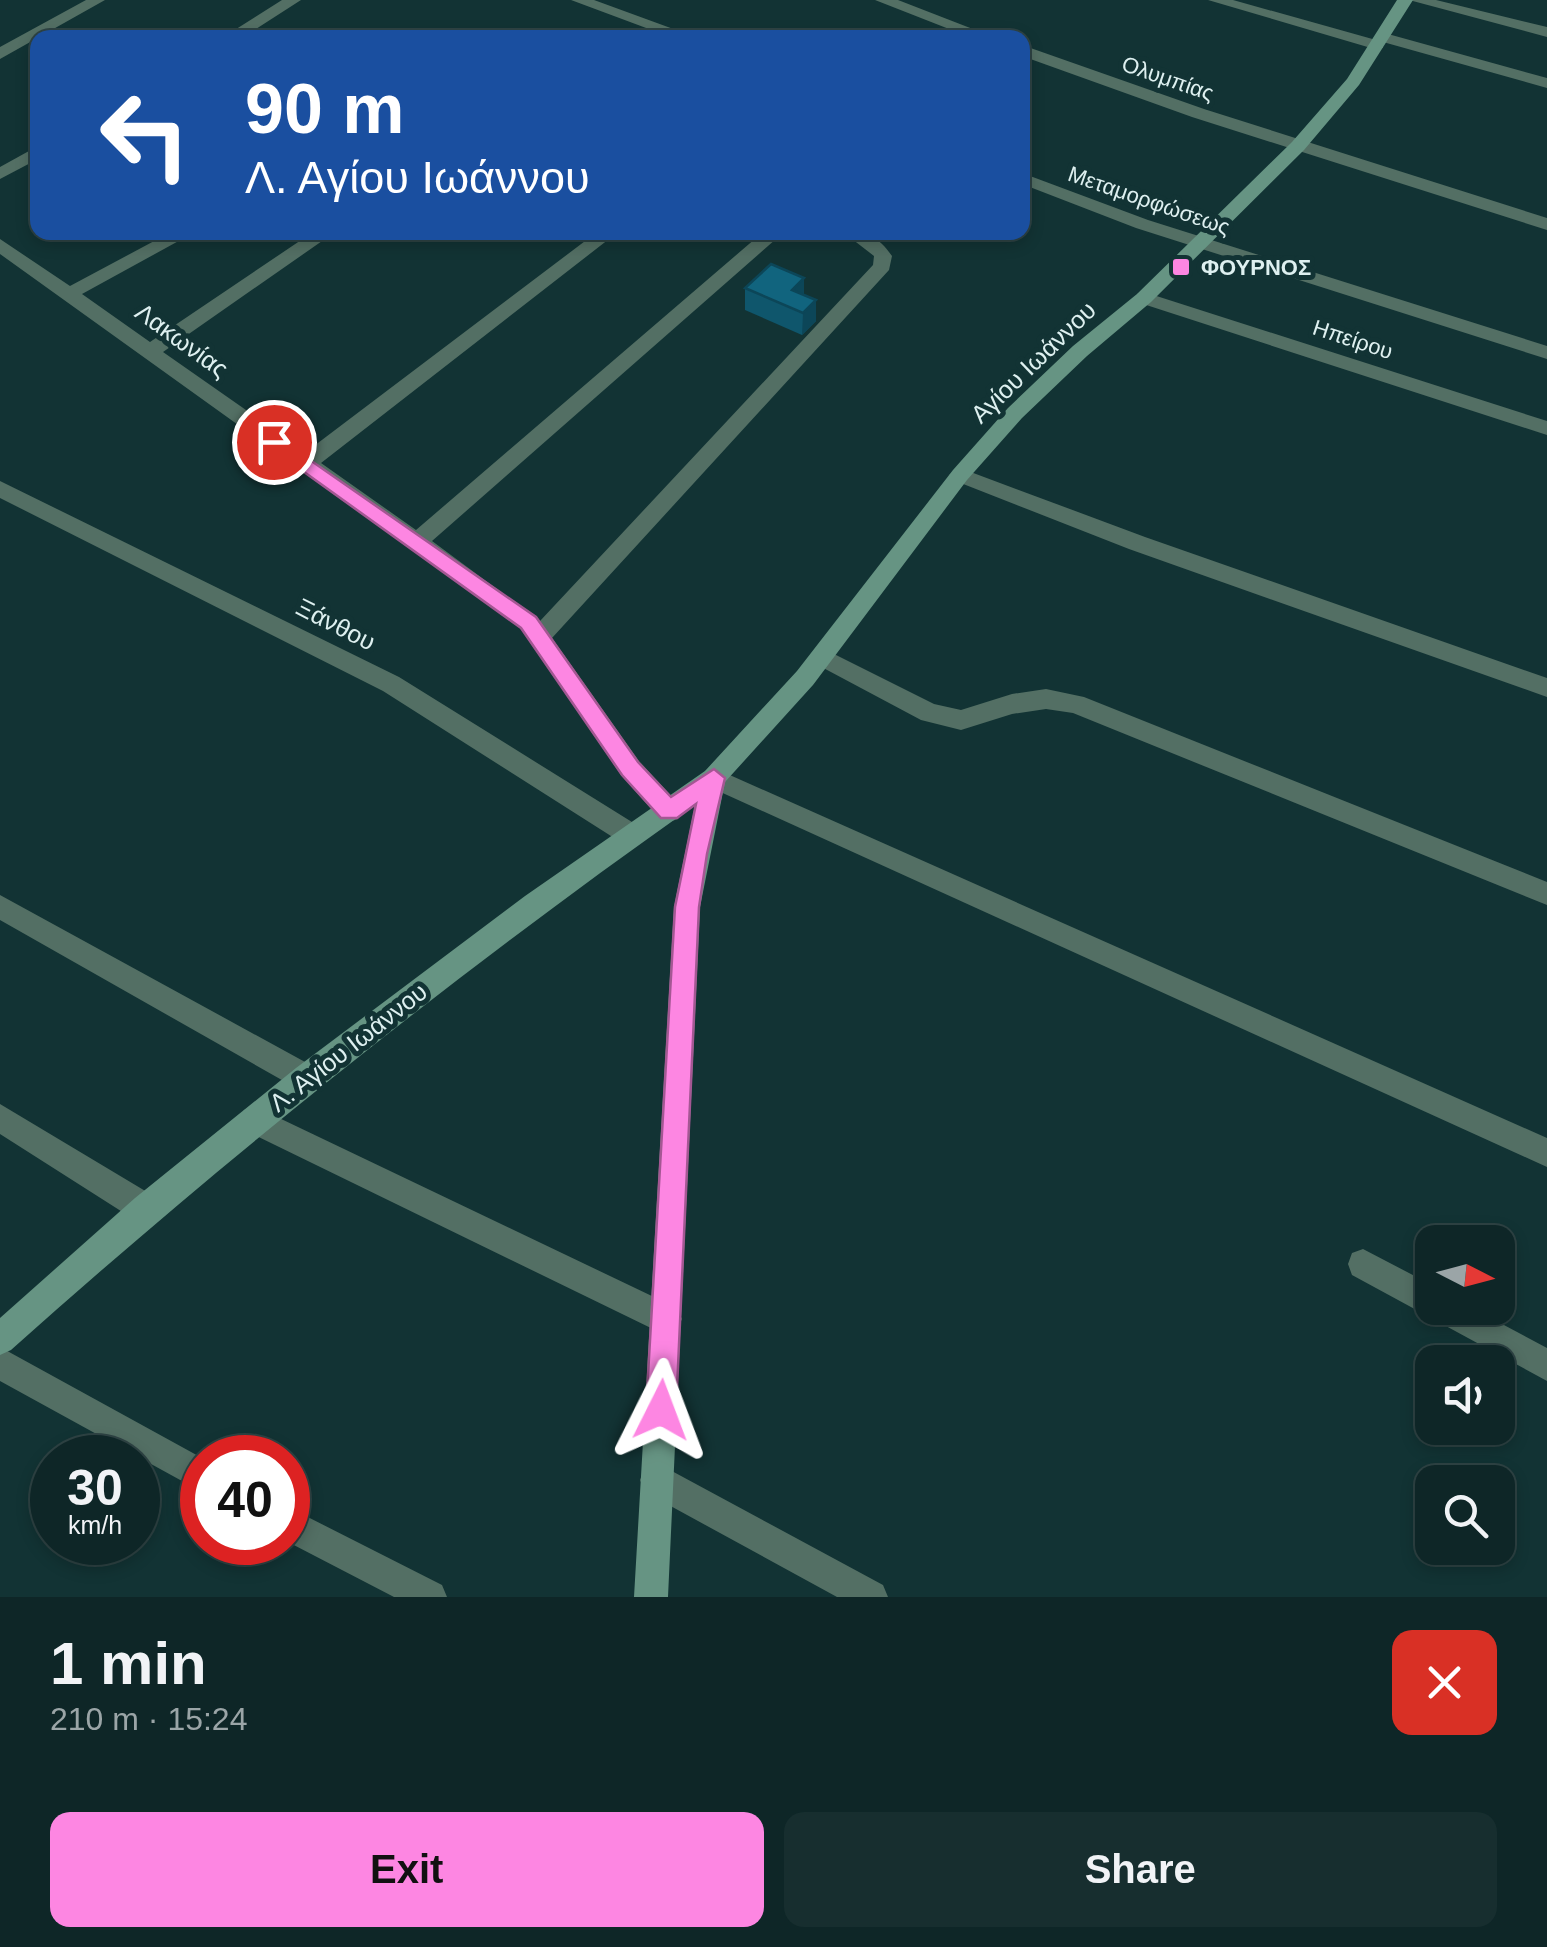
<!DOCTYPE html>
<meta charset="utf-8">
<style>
:root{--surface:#0e2627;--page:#172e2f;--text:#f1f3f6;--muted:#9ba5a7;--line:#2e4344;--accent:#fd86e2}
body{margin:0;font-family:Helvetica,sans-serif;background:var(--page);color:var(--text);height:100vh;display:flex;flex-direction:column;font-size:38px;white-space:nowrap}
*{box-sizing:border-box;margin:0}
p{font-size:32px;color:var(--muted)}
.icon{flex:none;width:55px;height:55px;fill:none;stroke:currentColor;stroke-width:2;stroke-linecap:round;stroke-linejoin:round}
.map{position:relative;height:1597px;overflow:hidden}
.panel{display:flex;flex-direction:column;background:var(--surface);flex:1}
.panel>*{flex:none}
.banner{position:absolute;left:30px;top:30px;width:1000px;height:210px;border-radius:20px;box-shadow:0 5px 15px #0003,0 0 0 2px var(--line);background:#1a4fa0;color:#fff;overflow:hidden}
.needle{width:65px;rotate:96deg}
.fabs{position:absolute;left:1415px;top:1225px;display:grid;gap:20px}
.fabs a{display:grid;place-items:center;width:100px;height:100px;border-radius:20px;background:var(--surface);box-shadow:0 5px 15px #0003,0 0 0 2px var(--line);font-size:50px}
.speed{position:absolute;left:30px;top:1435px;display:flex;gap:20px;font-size:50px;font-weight:700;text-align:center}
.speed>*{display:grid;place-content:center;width:130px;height:130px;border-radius:50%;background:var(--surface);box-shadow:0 5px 15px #0003,0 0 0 2px var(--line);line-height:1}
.speed small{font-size:25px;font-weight:400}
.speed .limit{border:15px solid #d22;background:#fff;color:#111}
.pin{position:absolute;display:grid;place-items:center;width:85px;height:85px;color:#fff;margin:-42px;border:5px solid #fff;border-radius:50%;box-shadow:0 2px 10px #0007}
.me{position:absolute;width:110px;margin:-55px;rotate:3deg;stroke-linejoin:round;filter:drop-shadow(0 0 8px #0008)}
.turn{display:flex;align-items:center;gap:35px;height:210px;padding:0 50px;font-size:45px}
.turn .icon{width:130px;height:130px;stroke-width:2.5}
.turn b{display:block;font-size:70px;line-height:85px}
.round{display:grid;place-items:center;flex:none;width:105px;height:105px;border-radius:20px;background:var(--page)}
.overview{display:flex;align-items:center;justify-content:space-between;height:170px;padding:0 50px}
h1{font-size:60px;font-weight:700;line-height:75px}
.primary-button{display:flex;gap:20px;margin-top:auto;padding:20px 50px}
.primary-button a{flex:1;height:115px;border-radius:20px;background:var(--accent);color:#111;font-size:40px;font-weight:700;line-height:115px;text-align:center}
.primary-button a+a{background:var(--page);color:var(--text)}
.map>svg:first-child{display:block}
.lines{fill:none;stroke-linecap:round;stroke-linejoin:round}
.lane{fill:#536f64;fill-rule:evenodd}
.street{fill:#536f64;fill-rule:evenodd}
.secondary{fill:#669483;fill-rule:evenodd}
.wall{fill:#0f566c}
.shaded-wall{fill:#0c4658}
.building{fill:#11647e;stroke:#0c4658;stroke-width:2.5}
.route{fill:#fd86e2;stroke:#a45793;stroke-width:2.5}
.poi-dot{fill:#fd86e2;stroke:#123334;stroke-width:4}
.labels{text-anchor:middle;stroke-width:10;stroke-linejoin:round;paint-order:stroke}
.far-street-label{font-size:22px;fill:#def0f0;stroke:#123334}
.far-poi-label{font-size:22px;font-weight:bold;fill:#def0f0;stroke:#123334;text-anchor:start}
.street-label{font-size:25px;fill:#def0f0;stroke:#123334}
</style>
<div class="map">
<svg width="1547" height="1597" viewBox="0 0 1547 1597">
<rect width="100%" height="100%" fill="#123334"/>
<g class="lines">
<!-- lane -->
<path class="lane" d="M960,468L1145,537L1547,678V697L1129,549L953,480L949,475Z
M0,895L316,1068L320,1078L316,1088L306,1091L296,1088L0,920Z"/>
<!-- street -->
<path class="street" d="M86,0H105L0,59V47Z
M282,0H301L242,38H222Z
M571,0H594L698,38H673Z
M875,0H898L996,38H972Z
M1208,0H1233L1376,40V34H1388L1547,78V88L1383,42V48H1371Z
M1409,0H1436L1547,27V37Z
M1022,45L1204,109L1547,218V230L1192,117L1022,56Z
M38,146V159L0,179V167Z
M1022,173L1148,220L1547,346V359L1136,228L1022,184Z
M171,232H195L82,294L150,342L313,232H335L163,352L306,452L597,232H618L321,463L416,530L763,232H784L432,541L540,621L873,265L874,256L843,232C867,232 878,236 892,256L889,270L552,638L639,761L678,803L682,811L678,819L669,822L660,819L621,775L521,628L0,254V239L70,286Z
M1144,292L1547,421V435L1137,302V294Z
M0,481L399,677L640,827L644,835L640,843L631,846L622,843L383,691L0,498Z
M822,648L934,704L961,710L1012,694L1046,689L1084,697L1547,882V905L1073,713L1046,709L1012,714L961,730L921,720L814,663L810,657Z
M714,768L1547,1138V1167L705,785L702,778L705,771Z
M0,1104L157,1198L161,1209L157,1220L146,1224L135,1220L0,1134Z
M254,1106L677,1308L682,1319L677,1330L666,1335L655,1330L244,1130L240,1120L244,1110Z
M1363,1249L1432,1285V1308H1472L1547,1348V1381L1352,1275L1348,1264L1352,1253Z
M0,1347L202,1458V1492L0,1381Z
M657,1463L883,1585L888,1597H837L645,1492L640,1480L645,1468Z
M288,1507L442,1585L447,1597H394L288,1542Z"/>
<!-- secondary -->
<path class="secondary" d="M1397,0H1413L1359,85L1304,150L1151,302L1087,356L1022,418L967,480L813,685L725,782L700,907L668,1597H634L674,907L695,805C456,974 229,1155 11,1350L0,1355V1318L135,1198L296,1068L525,896L705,771L797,671L953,470L1008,408L1073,346L1137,294L1292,142L1347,79Z"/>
</g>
<!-- wall -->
<path class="wall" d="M745,288L804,295L816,300V321L802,335L745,310Z"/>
<!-- shaded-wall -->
<path class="shaded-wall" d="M804,278V300L792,290Z
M816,300V321L802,335L803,313Z"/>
<!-- building -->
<path class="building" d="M771,264L804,278L792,290L816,300L803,313L745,288Z"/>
<!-- route -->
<path class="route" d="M274,435L536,617L638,762L671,797L714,769L725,778L707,854L699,907L676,1410L671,1421L661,1425L651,1421L646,1410L675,907L696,804L677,818H661L622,775L521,628L268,446L265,442Z"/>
<!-- markers -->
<rect class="poi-dot" x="1171" y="257" width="20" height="20" rx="5"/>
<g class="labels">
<!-- far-street labels -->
<g class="far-street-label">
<text transform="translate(1168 78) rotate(19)" y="8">Ολυμπίας</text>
<text transform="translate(1149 200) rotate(19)" y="8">Μεταμορφώσεως</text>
<text transform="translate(1353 339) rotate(18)" y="8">Ηπείρου</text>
</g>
<!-- far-poi labels -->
<g class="far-poi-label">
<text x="1201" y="275">ΦΟΥΡΝΟΣ</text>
</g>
<!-- street labels -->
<g class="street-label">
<text transform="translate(182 340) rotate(36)" y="9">Λακωνίας</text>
<text transform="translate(1033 362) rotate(-44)" y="9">Αγίου Ιωάννου</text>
<text transform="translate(336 624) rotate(27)" y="9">Ξάνθου</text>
<text transform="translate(348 1047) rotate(-38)" y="9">Λ. Αγίου Ιωάννου</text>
</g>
</g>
</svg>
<div class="fabs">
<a><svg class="needle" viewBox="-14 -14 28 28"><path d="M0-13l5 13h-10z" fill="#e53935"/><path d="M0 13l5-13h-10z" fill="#9ba5a7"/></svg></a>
<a><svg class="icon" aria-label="sound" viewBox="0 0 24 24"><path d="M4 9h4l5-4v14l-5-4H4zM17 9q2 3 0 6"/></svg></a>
<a><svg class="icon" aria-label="search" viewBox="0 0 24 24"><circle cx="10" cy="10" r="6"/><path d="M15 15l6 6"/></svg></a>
</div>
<div class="speed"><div>30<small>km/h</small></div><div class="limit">40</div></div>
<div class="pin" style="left:274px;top:442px;background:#d93025"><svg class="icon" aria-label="arrive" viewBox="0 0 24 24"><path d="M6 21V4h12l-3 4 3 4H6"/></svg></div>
<svg class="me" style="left:661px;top:1410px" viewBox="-20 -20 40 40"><path d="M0-17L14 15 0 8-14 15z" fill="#fd86e2" stroke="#fff" stroke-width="4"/></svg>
<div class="banner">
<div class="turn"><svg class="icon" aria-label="left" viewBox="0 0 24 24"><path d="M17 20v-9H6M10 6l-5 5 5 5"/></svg><div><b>90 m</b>Λ. Αγίου Ιωάννου</div></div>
</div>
</div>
<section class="panel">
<div class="overview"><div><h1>1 min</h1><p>210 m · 15:24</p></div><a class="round" style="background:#d93025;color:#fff"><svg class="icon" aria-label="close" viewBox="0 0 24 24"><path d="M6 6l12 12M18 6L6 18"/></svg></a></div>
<div class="primary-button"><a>Exit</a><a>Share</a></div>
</section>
